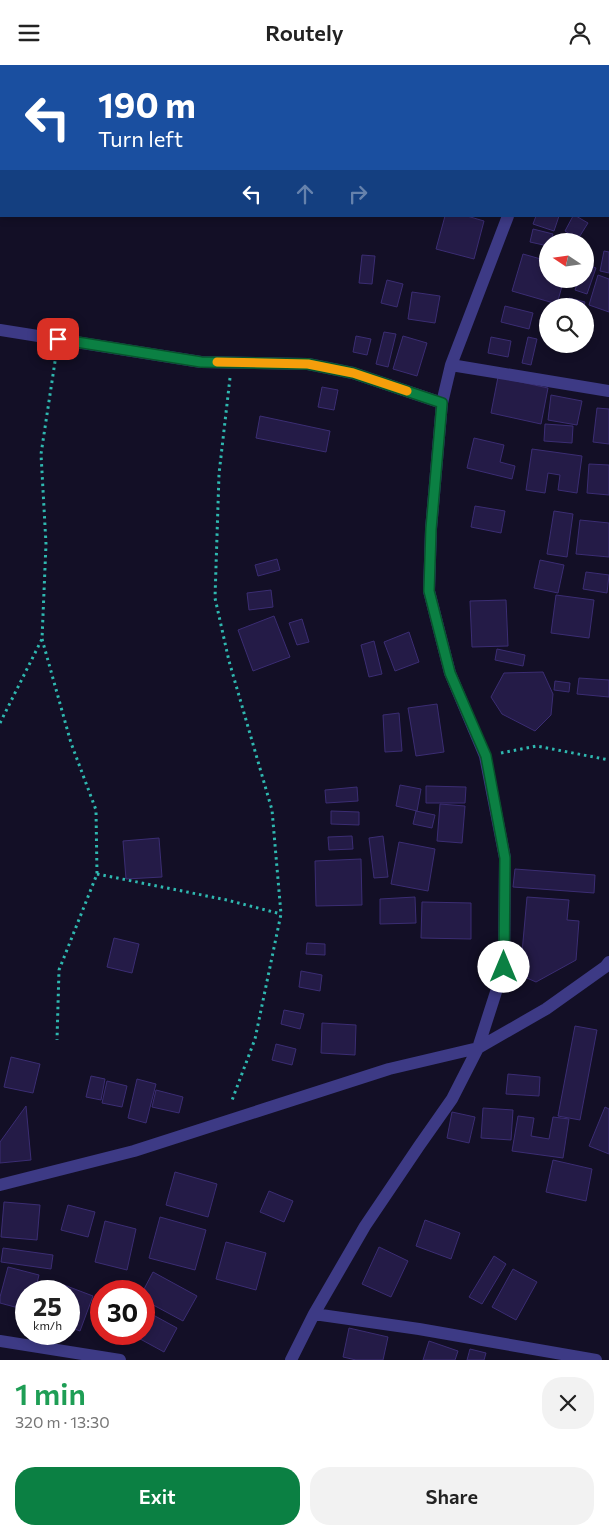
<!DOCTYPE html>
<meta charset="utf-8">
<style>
:root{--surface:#fff;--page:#f2f2f2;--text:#222;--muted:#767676;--accent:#0b8043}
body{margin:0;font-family:Commissioner,sans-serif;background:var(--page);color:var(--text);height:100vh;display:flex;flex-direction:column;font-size:19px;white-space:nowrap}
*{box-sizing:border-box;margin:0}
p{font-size:16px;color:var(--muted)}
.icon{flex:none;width:28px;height:28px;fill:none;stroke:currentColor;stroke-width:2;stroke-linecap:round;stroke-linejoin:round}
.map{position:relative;height:1295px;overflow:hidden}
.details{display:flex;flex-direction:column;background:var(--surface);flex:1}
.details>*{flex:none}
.hud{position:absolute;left:0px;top:0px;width:610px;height:152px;box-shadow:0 2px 8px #0003;background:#1a4fa0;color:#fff;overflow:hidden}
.needle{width:32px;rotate:283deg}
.tools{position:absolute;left:539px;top:168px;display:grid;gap:10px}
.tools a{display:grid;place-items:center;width:55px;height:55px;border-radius:50%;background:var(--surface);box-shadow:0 2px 8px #0003;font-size:25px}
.speed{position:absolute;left:15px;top:1215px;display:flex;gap:10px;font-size:25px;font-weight:700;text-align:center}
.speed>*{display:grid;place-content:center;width:65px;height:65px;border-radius:50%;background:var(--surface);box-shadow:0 2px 8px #0003;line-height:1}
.speed small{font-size:12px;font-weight:400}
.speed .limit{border:8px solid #d22;background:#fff;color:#111}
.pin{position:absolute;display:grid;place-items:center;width:42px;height:42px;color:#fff;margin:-21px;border-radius:10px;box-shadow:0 2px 8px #0006}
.me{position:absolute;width:55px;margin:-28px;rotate:0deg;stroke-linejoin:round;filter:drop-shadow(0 0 4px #0008)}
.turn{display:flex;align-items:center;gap:18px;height:105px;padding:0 15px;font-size:22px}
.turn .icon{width:65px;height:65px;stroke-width:2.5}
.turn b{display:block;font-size:35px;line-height:42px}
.lanes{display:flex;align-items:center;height:48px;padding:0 15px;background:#0003;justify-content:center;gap:25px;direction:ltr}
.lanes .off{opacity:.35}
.round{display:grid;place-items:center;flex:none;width:52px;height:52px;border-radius:20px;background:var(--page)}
.head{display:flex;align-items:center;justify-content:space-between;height:85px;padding:0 15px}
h1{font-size:30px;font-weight:600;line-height:38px;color:#1e9e55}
.cta{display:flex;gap:10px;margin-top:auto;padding:10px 15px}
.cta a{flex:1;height:58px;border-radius:20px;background:var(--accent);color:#fff;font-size:20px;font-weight:600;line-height:58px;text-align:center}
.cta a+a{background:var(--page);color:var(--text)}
header{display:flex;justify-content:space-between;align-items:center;height:65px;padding:0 15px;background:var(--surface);font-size:22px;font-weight:600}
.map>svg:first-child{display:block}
.building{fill:#241b47;stroke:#3b2d73}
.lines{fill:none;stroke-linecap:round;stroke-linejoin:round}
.path{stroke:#2fb8b0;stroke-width:3;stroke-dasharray:2.5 4;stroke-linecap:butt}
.minor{stroke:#3d3a85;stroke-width:12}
.route-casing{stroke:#07532c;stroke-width:12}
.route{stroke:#0b8043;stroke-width:9}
.slow{stroke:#f59e0b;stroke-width:9}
</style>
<header><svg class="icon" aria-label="menu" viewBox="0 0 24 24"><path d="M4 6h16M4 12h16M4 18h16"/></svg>Routely<svg class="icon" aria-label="person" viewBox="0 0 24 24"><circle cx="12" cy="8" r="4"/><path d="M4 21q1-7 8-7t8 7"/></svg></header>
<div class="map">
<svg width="609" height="1295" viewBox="0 0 609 1295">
<rect width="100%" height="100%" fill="#130f26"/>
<!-- building -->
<path class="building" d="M257,0H342V1H263Z
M445,151H467L484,156L474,194L436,184Z
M536,151H559L554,166L533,159Z
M573,151H576L588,158L578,174L565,166Z
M533,164L553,169L551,176H548V181L530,177Z
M604,186L609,187V208L600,206Z
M523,189L548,196V214H564L557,239L512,226Z
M362,190L375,191L372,219L359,218Z
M585,199L596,203L587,229L575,225L579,214H585Z
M598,210L609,214V247L589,240Z
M387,215L403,219L397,242L381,238Z
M412,227L440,231L435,258L408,254Z
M569,233L585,237L584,241H567Z
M505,241L533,248L529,264L501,257Z
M384,267L396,269L388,302L376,299Z
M356,271L371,274L367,290L353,287Z
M403,271L427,278L417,311L393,304Z
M491,272L511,276L508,292L488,288Z
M528,272L537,274L531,300L522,298Z
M498,312L548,323L541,359L491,348Z
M322,322L338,325L334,345L318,342Z
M551,330L582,336L577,360L548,355Z
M597,343L609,344V379L593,377Z
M260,351L330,366L326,387L256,373Z
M545,359L573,361L572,378L544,376Z
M474,373L504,380L500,397L515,401L512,414L467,403Z
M532,384L582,391L577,428L558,425L560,410L548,408L545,428L526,425Z
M589,399L609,400V430L587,428Z
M475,441L505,446L501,468L471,462Z
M554,446L573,449L567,492L547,489Z
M580,455L609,458V492L576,489Z
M277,494L280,505L258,511L255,500Z
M540,495L564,500L558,528L534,523Z
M586,507L609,510L607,528L583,524Z
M271,525L273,542L249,545L247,528Z
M556,530L594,535L589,573L551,568Z
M506,535L508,581L472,582L470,536Z
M274,551L290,592L253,606L238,565Z
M302,554L309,577L297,580L289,558Z
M409,567L419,597L395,606L384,577Z
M374,576L382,609L369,612L361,580Z
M497,584L525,590L523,601L495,595Z
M543,607L553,629L551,650L535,666L502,649L491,632L504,608Z
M579,613L609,615V632L577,629Z
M555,616L570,618L569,627L554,625Z
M437,639L444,687L416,691L408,643Z
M399,648L402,686L385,687L383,650Z
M400,720L421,724L417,746L396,741Z
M426,721L466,722L465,738H426Z
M357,722L358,736L326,738L325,725Z
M440,739L465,741L462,778L437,776Z
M331,746L359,747V760L331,759Z
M416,746L435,750L432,763L413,759Z
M352,771L353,784L329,785L328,772Z
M383,771L388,812L374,813L369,773Z
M159,773L162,812L126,814L123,776Z
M399,777L435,784L428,826L391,819Z
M361,794L362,840L316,841L315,796Z
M515,804L595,810L594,828L513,822Z
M415,832L416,858L380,859V834Z
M527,832L569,835L567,855L579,856L576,895L536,917L520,910Z
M422,837L471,838V874L421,873Z
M114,873L139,879L132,908L107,902Z
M307,878L325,879V890L306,889Z
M301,906L322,910L320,926L299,922Z
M284,945L304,949L300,964L281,959Z
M322,958L356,960L355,990L321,988Z
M575,961L597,965L580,1055L558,1051Z
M276,979L296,984L292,1000L272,995Z
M11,992L40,999L33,1028L4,1022Z
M508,1009L540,1012L539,1031L506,1029Z
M91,1011L105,1014L101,1035L86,1032Z
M137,1014L156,1019L146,1058L128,1053Z
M107,1016L127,1021L122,1042L102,1038Z
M156,1025L183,1032L179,1048L152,1042Z
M26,1041L31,1095L0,1098V1077Z
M605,1042L609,1044V1089L589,1081Z
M483,1043L513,1045L511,1075L481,1073Z
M452,1047L475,1052L469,1078L447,1073Z
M518,1051L534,1053L531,1071L549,1074L553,1052L569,1054L563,1093L512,1086Z
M553,1095L592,1104L586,1136L546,1127Z
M175,1107L217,1119L208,1152L166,1140Z
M269,1126L293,1136L284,1157L260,1147Z
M4,1137L40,1140L37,1175L1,1172Z
M68,1140L95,1147L88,1172L61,1165Z
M160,1152L206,1165L195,1205L149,1193Z
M425,1155L460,1168L451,1194L416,1181Z
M105,1156L136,1164L127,1205L95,1197Z
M226,1177L266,1188L256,1225L216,1214Z
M379,1182L408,1196L391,1232L362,1219Z
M3,1183L53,1190L51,1204L1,1197Z
M494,1191L506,1199L482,1239L469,1232Z
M8,1202L39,1210L35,1226H26V1245L0,1238V1232Z
M513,1204L537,1217L516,1255L492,1242Z
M153,1207L197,1231L183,1256L144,1235L143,1226Z
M56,1217L93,1231L80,1266L69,1262V1226H53Z
M144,1245L177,1263L164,1287L131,1269H144Z
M349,1263L388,1272L383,1295H356L343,1292Z
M429,1276L458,1286L455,1295H423Z
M470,1284L486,1288L484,1295H467Z"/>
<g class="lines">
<!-- path -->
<path class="path" d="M230,313L219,409L215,533L229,596L272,745L281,849L255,974L231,1038
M42,574L71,678L96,745L97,809L59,905L57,975
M0,658L42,574L46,479L41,389L56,290
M501,688L537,681L609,695
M97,809L227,835L281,849"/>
<!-- minor -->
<path class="minor" d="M540,0L548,1
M576,1L577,0
M0,265L201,297L308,299L353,308L442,338
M451,300L609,326
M0,1120L134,1086L389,1004L478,983L546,944L605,902L609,897
M314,1249L419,1264L596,1295
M0,1276L120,1295
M291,1295L314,1249L365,1161L419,1081L452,1034L478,983L504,902L505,793L485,691L450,608L429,526L431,464L442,338L451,300L508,151"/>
</g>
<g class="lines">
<!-- route casing -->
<g class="route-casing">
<path id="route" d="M58,274L201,297L308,299L353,308L442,338L431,464L429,526L450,608L486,691L505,793L504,902"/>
</g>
<!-- route -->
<use href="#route" class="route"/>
<!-- slow -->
<path class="slow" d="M217,297L308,299L353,308L407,326"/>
</g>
</svg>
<div class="tools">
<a><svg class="needle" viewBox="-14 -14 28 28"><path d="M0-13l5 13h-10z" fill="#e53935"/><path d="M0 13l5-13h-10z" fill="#767676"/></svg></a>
<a><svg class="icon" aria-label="search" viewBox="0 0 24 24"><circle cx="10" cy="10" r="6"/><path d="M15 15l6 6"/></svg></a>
</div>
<div class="speed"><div>25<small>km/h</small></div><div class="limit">30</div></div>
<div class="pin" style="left:58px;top:274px;background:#d93025"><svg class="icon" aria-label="arrive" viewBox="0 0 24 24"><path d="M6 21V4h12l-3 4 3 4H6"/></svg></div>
<svg class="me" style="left:504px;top:902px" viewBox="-20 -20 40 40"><circle r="19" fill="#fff"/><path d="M0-13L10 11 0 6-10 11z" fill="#0b8043"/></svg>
<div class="hud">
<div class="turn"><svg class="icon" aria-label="left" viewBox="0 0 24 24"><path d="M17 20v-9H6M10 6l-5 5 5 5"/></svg><div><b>190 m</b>Turn left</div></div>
<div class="lanes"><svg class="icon" aria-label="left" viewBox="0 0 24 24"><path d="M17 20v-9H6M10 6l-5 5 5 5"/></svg><svg class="icon off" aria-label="ahead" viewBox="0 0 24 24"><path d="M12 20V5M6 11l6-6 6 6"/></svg><svg class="icon off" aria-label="right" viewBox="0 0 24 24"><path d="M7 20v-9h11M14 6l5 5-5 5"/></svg></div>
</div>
</div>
<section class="details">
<div class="head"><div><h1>1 min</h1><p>320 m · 13:30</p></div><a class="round"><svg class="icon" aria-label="close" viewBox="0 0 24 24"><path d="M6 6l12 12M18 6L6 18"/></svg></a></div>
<div class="cta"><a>Exit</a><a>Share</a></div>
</section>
